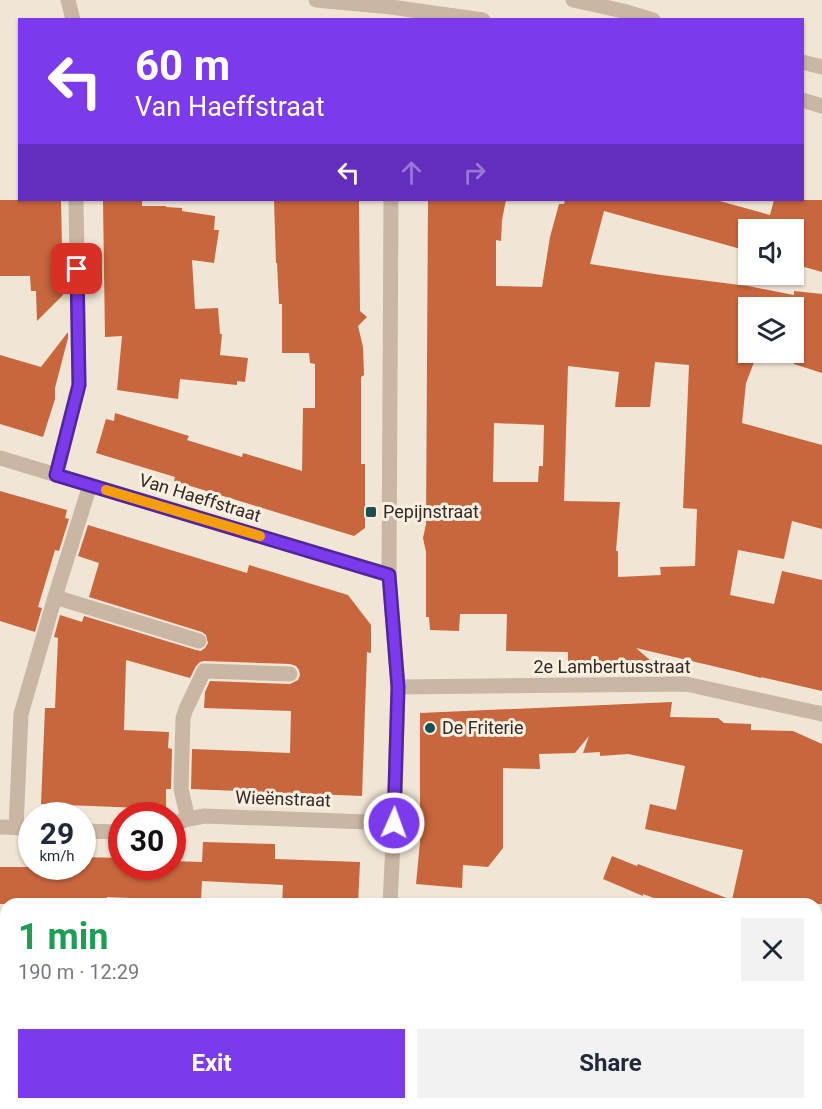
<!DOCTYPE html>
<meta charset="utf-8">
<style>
:root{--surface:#fff;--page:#f2f2f3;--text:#1f2937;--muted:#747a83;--accent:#7c3aed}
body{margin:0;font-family:Roboto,sans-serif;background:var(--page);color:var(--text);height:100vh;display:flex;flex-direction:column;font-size:22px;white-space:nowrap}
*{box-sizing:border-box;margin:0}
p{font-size:20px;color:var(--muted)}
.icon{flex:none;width:33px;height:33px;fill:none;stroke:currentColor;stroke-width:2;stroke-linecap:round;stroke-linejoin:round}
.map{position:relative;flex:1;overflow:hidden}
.drawer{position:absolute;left:0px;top:898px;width:822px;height:212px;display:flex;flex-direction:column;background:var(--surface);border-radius:18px 18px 0 0;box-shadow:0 2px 4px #0004}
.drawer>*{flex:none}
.banner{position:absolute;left:18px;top:18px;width:786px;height:183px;border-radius:0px;box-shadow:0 2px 4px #0004;background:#7c3aed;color:#fff;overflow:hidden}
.buttons{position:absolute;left:738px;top:219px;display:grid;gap:12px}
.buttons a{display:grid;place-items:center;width:66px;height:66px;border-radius:0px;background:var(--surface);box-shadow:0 2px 4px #0004;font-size:30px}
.speed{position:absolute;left:18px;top:802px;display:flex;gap:12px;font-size:30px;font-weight:700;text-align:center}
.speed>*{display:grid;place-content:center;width:78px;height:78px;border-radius:50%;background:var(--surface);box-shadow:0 2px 4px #0004;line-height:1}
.speed small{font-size:15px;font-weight:400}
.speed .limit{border:9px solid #d22;background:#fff;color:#111}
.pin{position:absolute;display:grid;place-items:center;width:51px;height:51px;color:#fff;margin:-26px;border-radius:12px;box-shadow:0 3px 9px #0006}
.me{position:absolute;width:66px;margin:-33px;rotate:2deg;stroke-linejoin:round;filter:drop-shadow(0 0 4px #0008)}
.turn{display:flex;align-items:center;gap:21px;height:126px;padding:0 18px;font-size:27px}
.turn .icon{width:78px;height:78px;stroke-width:2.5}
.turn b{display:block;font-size:42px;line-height:51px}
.lanes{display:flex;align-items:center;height:57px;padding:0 18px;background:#0003;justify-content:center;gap:30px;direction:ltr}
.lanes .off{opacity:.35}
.round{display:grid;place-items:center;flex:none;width:63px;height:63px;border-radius:0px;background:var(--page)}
.summary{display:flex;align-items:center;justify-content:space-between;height:102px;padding:0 18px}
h1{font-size:36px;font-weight:700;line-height:45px;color:#1e9e55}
.cta{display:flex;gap:12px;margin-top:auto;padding:12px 18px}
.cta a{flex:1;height:69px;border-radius:0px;background:var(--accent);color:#fff;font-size:24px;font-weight:700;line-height:69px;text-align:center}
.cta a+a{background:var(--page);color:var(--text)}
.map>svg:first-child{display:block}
.building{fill:#c8663d;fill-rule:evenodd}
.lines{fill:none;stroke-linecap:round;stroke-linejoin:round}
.minor{stroke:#c9b6a3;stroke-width:15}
.tertiary{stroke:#c9b6a3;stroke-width:15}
.route-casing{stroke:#51269a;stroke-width:15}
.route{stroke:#7c3aed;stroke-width:10}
.slow{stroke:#f59e0b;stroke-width:10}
.poi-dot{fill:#1a4e55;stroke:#f9f0e2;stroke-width:2}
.labels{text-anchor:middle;stroke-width:6;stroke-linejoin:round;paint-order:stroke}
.street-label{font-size:18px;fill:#332a25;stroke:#f9f0e2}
.poi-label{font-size:18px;fill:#332a25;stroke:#f9f0e2;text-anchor:start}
</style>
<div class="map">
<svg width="822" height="1109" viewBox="0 0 822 1109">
<rect width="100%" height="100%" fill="#f1e6d6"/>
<!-- building -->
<path class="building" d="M0,200H61L63,295L37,321L36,291H31L30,276H0Z
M103,200H142V206H166V207L182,208V211L215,216L214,230H219L214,263L192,260L195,309L218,308L220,334H222L220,355L248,358L245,382L237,381V385L180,379L178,399L117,390L122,336L105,337Z
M274,200H359L360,311L367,317L358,326L363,347L364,375L361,377V464H365V528L354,536L174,481L175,477L96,453L106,419L114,421L115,413L189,436L187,440L242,457L243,453L302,471L303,408H315V364L310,363L309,353H282V304H279L277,263H276Z
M428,200H506L502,220L501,241L496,240V286L542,287L550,237L559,204H564L565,200H716L770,215L774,200H822V272L794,264V230H748V251L604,211L590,264L661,275L748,286L794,295V291L822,294V373L794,364V308H748V352H758L746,383L742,423L822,445V529L792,521L784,559L738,550L730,595L774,604L782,571L822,580V691L761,677V678L738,672L636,648L651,661L568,662V652L506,651L507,614H460L459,631L430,630L429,617H426V552L423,538L426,524ZM655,362L689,365L683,508L697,509L695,566L660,567L661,575L618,577V551H616L620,502L564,501L568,366L619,372L615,407H650ZM494,423L544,425L543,466H539L538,482H493Z
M68,332V338L55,388V399L43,437L0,424V355L41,367Z
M0,491L67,510L65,518L69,519L59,551L55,550L38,607L42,608L35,632L0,621Z
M88,525L247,573L249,565L348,595L371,625V653L367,652L362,796L191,789L192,749L290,753L291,711L204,708L205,692L210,681L290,684L298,680L300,675L299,670L296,666L290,664L204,661L200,662L196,666L190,678L126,660L124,730L169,732L168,748L172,749L171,789H166V809L41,804L45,708H55L58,638L54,637L60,615L82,622L84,616L196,650L201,651L205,648L208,643L206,635L202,632L89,597L99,563L78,556Z
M672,702L670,717L718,718L724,723L751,724V730L793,731L822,744V904H670L643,894V896L603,879L612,856L637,866L638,864L732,900L743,850L645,829L650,804L676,810L685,766L628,754L600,756V752L583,753L589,736L575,753L539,754L540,769L503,768V848L488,867L463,865L462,888L416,884L420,842V713Z
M203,842L275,844V859L360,862L358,904H282L283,885L202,881L201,901L107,897V904H0V867H82V857L122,858V867H172V861L202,862Z"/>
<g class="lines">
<!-- minor -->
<path class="minor" d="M68,0L73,20
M0,458L389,575
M56,475L79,385L76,200
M55,597L199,641
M398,687L686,684L822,714
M188,819L181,789L183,718L186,709L204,671L290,674
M172,824L188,819L205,816L394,823
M0,827L32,828
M16,828L21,714L55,597L90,485
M82,831L122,832
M390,904L394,823L398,687L389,575L391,200
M730,1104L743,1109
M41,1109V1104
M368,1109L369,1104"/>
<!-- tertiary -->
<path class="tertiary" d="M316,0L391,7L483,20
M573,0L623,11L653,20
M802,62L822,67
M802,100L822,106"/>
</g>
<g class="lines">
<!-- route casing -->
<g class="route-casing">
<path id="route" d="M77,269L79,385L56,475L389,575L398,687L394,823"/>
</g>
<!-- route -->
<use href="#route" class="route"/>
<!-- slow -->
<path class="slow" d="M106,490L260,536"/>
</g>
<!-- markers -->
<g class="poi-dot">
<rect x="365" y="506" width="12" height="12" rx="3"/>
<circle cx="430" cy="728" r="6"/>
</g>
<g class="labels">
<!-- street labels -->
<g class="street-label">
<text transform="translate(200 498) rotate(17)" y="6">Van Haeffstraat</text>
<text x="612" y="673">2e Lambertusstraat</text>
<text transform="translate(283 799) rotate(2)" y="6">Wieënstraat</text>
</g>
<!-- poi labels -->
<g class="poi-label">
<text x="383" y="518">Pepijnstraat</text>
<text x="442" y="734">De Friterie</text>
</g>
</g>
</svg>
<div class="buttons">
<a><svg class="icon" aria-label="sound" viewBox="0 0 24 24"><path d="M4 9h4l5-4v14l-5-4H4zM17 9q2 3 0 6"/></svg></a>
<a><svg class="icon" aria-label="layers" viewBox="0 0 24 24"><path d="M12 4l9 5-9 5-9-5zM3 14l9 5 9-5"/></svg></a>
</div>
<div class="speed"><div>29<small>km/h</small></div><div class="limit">30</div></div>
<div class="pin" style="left:77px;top:269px;background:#d93025"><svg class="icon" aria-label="arrive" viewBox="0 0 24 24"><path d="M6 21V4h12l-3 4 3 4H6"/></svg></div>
<svg class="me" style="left:394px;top:823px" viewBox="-20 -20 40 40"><circle r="17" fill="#7c3aed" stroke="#fff" stroke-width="3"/><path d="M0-11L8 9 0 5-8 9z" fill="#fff"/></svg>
<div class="banner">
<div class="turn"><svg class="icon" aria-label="left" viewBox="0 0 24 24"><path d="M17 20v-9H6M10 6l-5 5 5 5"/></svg><div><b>60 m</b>Van Haeffstraat</div></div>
<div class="lanes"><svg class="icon" aria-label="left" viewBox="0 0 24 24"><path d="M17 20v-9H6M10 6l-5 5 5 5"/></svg><svg class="icon off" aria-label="ahead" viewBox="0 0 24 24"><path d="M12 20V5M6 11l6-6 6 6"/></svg><svg class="icon off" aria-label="right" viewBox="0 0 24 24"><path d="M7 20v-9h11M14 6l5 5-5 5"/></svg></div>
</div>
<section class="drawer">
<div class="summary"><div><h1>1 min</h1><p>190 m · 12:29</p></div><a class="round"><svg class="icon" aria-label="close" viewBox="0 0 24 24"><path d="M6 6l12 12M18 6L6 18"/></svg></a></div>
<div class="cta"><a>Exit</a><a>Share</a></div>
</section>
</div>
